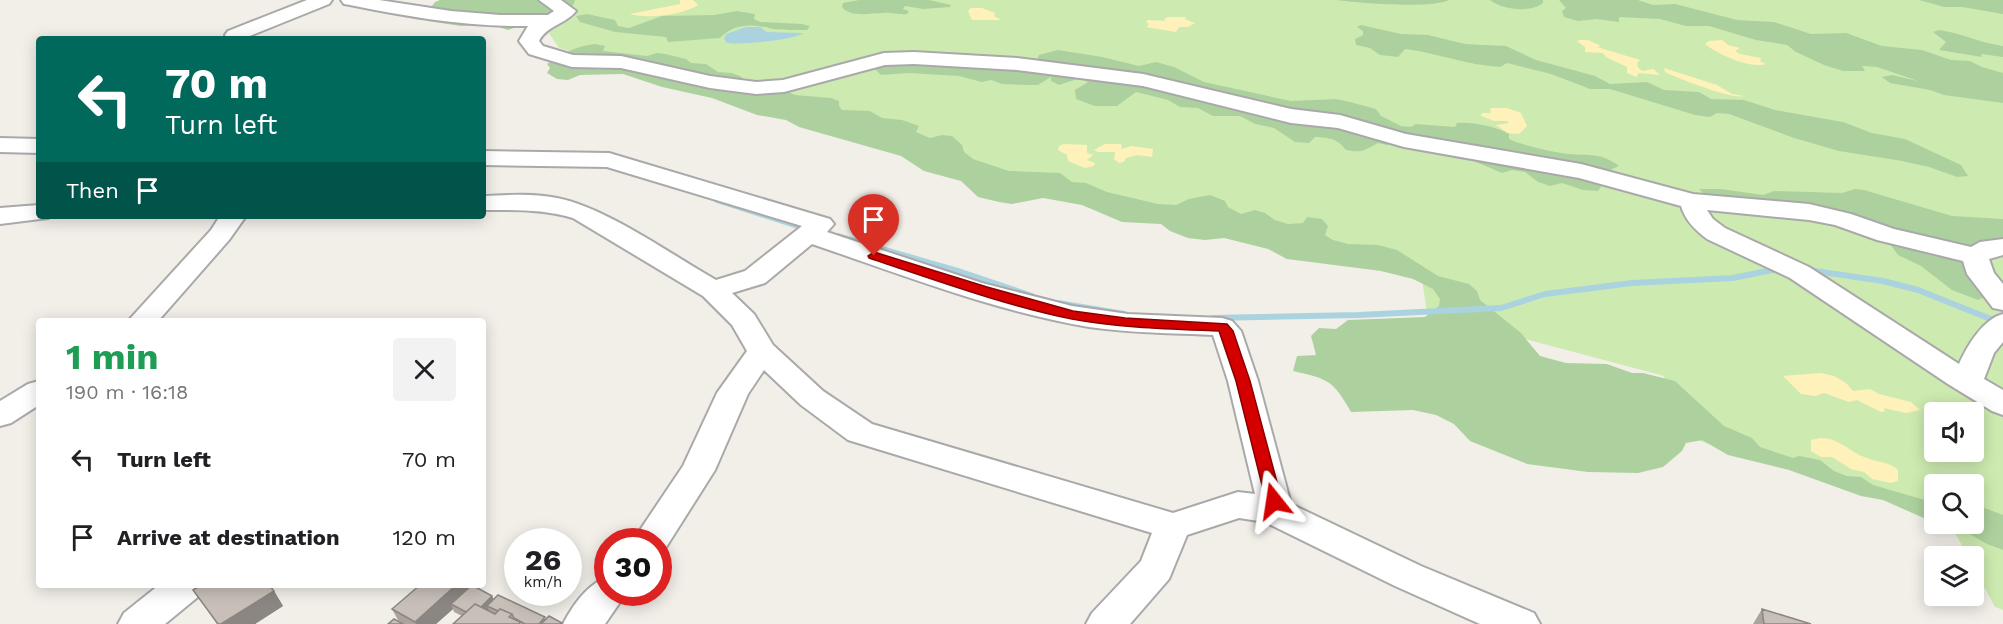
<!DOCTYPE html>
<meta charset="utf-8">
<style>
:root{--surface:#fff;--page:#f2f2f2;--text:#202124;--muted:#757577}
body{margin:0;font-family:"Work Sans",sans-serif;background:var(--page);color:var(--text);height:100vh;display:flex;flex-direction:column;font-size:22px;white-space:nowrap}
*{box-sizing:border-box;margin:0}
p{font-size:20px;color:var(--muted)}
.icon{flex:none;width:33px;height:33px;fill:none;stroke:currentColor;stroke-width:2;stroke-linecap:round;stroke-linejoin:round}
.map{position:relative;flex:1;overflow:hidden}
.side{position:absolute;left:36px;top:318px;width:450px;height:270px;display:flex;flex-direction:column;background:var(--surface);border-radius:6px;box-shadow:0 3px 15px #0003}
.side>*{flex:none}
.hud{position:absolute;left:36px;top:36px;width:450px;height:183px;border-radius:6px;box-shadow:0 3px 15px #0003;background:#00695c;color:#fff;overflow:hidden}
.buttons{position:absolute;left:1924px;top:402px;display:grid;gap:12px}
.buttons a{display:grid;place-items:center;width:60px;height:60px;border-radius:6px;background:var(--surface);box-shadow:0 3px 15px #0003;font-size:30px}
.speed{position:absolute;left:504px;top:528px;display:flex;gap:12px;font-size:30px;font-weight:700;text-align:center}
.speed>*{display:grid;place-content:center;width:78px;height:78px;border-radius:50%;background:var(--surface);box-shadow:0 3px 15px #0003;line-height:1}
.speed small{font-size:15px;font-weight:400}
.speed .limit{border:9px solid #d22;background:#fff;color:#111}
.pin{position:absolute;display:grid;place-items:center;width:51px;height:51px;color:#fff;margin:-62px -26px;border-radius:50% 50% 50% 0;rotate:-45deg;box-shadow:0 0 6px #0007}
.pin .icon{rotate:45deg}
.me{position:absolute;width:66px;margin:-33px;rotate:345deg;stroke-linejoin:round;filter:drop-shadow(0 0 4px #0008)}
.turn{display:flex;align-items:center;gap:21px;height:126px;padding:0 30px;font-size:27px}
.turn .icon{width:78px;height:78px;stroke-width:2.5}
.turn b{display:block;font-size:42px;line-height:51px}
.then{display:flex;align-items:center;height:57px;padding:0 30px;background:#0003;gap:12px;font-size:22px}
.round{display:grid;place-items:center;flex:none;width:63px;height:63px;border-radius:6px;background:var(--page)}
.summary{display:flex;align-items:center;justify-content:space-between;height:102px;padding:0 30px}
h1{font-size:36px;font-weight:700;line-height:45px;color:#1e9e55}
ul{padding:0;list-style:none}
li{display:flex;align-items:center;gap:18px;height:78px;padding:0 30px}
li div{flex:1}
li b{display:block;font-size:22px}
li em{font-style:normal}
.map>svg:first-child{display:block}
.grass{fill:#cdebb0;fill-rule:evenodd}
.forest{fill:#add19e}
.sand{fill:#fff1ba}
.water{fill:#aad3df}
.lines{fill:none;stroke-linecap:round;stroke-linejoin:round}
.stream{stroke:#aad3df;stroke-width:6}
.minor-casing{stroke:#a9a9a9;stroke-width:4}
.minor{fill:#fff;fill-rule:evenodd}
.wall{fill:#aba49e}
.shaded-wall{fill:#8b8681}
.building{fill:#c7bfb8;stroke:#8b8681;stroke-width:1.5}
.route{fill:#d40000;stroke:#8a0000;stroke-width:1.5}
</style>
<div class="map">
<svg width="2003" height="624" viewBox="0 0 2003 624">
<rect width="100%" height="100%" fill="#f2efe9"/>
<!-- grass -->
<path class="grass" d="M453,0H2003V610L1995,607L1974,568V556H1968L1950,524H1974V484H1935V509L1669,432L1664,376L1427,313L1420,267L1295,250L866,134L559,48L540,20ZM1935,412H1974V452H1935Z"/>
<!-- forest -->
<path class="forest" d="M440,0H575L572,8L508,30L492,25L461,26L427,21L423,18L435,2Z
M859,0H929L951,5L950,7L923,9L905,6L903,9L909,11L907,14C898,15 891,12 883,13C870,13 850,18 842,7L843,3Z
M1336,0H1449C1431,9 1358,3 1336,0Z
M1490,0H1543V3C1531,13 1502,10 1490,0Z
M1559,0H1638L1653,5L1675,4L1737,20L1774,22L1811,34L1846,33L1882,46L1922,50L1951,60L1970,61L1982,67L2003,73V103L1944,95L1930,90L1890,83L1882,77L1892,75L1918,81L1877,67L1862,66L1865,71H1843L1824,65L1796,52L1787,45L1756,40L1709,26H1686L1660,19L1619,17V22L1597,19L1578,21L1564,17L1562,11L1566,8Z
M1919,0H2003V14L1962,7H1944Z
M737,11L755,14L754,19L760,22L802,24L810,26L807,30C800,30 778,30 773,29C754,24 735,22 720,38L668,42L666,37L615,32L580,22L576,16L587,14L615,20L618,26L629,28L662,16L714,15Z
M1361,25L1401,34L1428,35L1465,44L1506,46L1536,60L1595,76L1610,84L1647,82L1664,90L1699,92L1711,99L1744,100L1775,110L1843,122L1872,133L1905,139L1961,165L1968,176L1957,177L1929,167L1902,161L1839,151L1794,138L1729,114L1717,113L1710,117L1695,115L1610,89H1590L1551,74L1507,63L1500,67C1466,65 1438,53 1405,49L1398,57L1380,55L1370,48L1356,45L1355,39L1363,35V31L1357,27Z
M1939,30C1961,33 1981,43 2003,46V57L1981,54L1982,57L1939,50L1946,42L1933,32Z
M595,44L605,46L603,51L647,56L657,53L665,54L686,59L691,63L706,64L718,72L732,73L742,77L740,81L786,91L795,95L831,98L839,101V106L842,110L870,111L882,118L902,120L919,126L916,132L930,138L942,135L952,136L962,145L964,152L973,159L1009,171L1060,173L1072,182L1086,183L1107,192L1158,204L1176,205L1189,199L1210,195L1225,201L1228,207L1241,214L1255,210L1265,213L1275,220L1288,224L1303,223L1307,217L1322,219L1328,226L1325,235L1333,240L1348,244L1378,245L1397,250L1438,276L1469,284L1477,291L1480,300L1521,333L1540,356L1566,363L1607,364L1632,373H1643L1675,381L1724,426L1752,438L1760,447L1793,458L1799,456L1820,460L1834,471L1847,476L1861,477L1873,485L1935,503V523L1883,500L1861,496L1789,470L1728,455L1702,440L1686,443L1682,451L1663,467L1638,473L1588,472L1527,464L1470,441L1454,424L1436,415L1413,410L1351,412C1333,380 1328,379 1293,371L1297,356L1316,355L1311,336L1319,328L1336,329L1348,320L1425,317L1439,306L1440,299L1433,289L1413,279L1381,271L1287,259L1268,249L1224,238L1205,240L1188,238L1170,231L1161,224L1122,222L1082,205L1043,198L1012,204L999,202L978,197L961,181L924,171L901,156L799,127L786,120L757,115L712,98L662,87L623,74L580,75L568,80L557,79L547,73L550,68L547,64C562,54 576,46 595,44Z
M1058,50L1102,57L1139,66L1156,62L1174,67L1204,82L1291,101L1336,99L1350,102L1376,109L1381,116L1401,126L1411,127L1416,124L1455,127L1457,123C1475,122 1493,126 1509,134V139C1521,145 1555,153 1569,154C1590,156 1600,152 1619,166L1599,175L1604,182L1598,191L1583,190L1562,183L1550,186L1538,182L1525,172L1512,170L1502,173L1464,157L1450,156L1432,147L1394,142L1387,145L1378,143C1363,151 1363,153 1346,150C1337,138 1329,138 1315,137L1309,143L1295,142L1274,128L1255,124L1240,116H1213L1198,108L1180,107L1168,100L1136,92L1117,106H1095L1076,99L1075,90L1088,82L1080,78L1059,85L1051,81V77L1038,85H1026L1002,84L991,80L982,82L959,76L909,73L881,75L874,68L876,63L1036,62L1039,55Z
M1699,189H1721L1763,195L1774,191L1842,193L1855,189L1864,190L1952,216L2003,219V243L1970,267L1985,297L1978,300L1952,290L1921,266L1898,255L1890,244L1873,233L1726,202L1703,193Z
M1974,504L2003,515V550L1987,544L1968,533L1936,524H1974Z"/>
<!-- sand -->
<path class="sand" d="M680,0H693L698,5C683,15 646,19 630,14L680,4Z
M971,8H982L995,13L994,16L1001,20H972L968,11Z
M1168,17H1186L1185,19L1195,23L1188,27H1179L1176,32L1146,27L1149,25L1146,21L1148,20L1165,21L1164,19Z
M1580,40H1588L1601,46L1597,47L1640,60L1637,63L1638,68L1643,71L1653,69L1660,75L1639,73L1636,77L1627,73V67L1606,57L1603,53L1585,52V47L1577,41Z
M1722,40L1728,45L1740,48L1735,51L1740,54L1761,58L1760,61L1766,64C1749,69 1718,54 1705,44L1709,41Z
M1664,68L1717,85L1732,94L1744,96C1733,100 1677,78 1665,72Z
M1490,108H1507L1521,113L1527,126L1519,134L1508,133L1496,125L1509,123L1507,121H1494L1481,116L1482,113H1491Z
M1064,144L1087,145V153L1093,155L1087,160L1095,163L1094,166L1085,168L1068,161L1067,155L1058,150L1059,146Z
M1105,144H1121L1122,149L1131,146L1153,149L1152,157L1137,155L1126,158L1124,162L1119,163L1114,159L1115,152H1098L1094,150Z
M1821,373L1834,376L1846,383L1853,391L1870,389L1879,394L1911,402L1920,410L1906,413L1884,408L1885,411L1881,412L1857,400L1849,402L1824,393L1815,396L1801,394L1783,376Z
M1820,438C1840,438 1849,452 1867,458C1878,463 1888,461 1898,470V481L1891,483L1872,479L1864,472L1851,469L1832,457H1821L1811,451V440Z"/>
<!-- water -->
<path class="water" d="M746,27H760L767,32L803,33C796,40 740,45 727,43L724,39L726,34Z"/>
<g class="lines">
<!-- stream -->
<path class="stream" d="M717,200L801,227
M837,236L961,272L1032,296
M1808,270L1883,281L1918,290L2003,324
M1058,303L1124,314
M1213,318L1359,315L1501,308L1545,294L1632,283L1733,278L1782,268"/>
<!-- minor casing -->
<g class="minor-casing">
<path id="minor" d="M307,0H332L329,4L247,37L249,39H228L225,35L228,31Z
M341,0H379L451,11L500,15H548L554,11L539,0H561L576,11C566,24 546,26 539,41L543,46L573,55L621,56L710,76L756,82L783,80L884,53L914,52L1017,58L1143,74L1291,109L1340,115L1406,134L1581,164L1693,194L1809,204L1851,214L1894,229L1971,247L1980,242L2003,239V255L1989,259L1994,273L2003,284V310L1993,308L1967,274L1963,261L1877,240L1835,225L1809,220L1707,210L1713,219L1725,228L1809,267L1959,364C1967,346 1983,319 2003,314V342L1994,353L1984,379L2003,390V415L1992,411L1948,384L1790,278L1707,239C1695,230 1685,220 1681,206L1579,178L1404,147L1338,128L1291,123L1143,86L1017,70L914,64L885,65L784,92L756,94L710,88L621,68L572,67L529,54L519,41L528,26C468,27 409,17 350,5L344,4Z
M0,138L39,139V153L0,152Z
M483,151L609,153L830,219L834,224L827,232L982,283L1072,306L1128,314L1222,318L1232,321L1241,331L1258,381L1291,504L1421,566L1534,613L1540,624H1480L1395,586L1265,522L1239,518L1187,535L1169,579L1130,624H1086L1092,613L1141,561L1152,533L848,440L801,405L764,370L748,394L715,470L663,552L658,553V542H632L683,466L717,393L747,351L732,325L703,296L573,218C543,209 514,210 483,210V196C507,195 533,193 557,198C607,208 670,254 716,280L745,271L802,226L607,167L483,165ZM812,244C903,275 994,311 1089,327C1130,333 1172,333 1213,335L1228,381L1255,494L1238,492L1173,513L872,424L823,391L773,345L754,314L732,293L765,283Z
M39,205V216H50L48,218L0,224V208Z
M220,216H246L229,240L158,321H128L211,230Z
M39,381V405L11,423L0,426V401L28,384Z
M608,577V592H627L605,624H563C573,605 587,584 608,577Z
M159,585H205L199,596L165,624H118L124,613Z"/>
</g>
<!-- minor -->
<use href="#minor" class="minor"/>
</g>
<!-- wall -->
<path class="wall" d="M420,585H467L468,588L494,599L546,619L562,623V624H453L462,616L454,612L453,609L436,624H388L399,622L392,609Z
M193,590L274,591L283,606L255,624H217Z
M1762,609L1811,624H1753Z"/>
<!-- shaded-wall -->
<path class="shaded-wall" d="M454,585H467L470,591L451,604L453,609L436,624H416L415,622Z
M274,591L283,606L255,624H221Z
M492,596L496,603L487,606L489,610L475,623L472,615Z"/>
<!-- building -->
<path class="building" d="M201,585H269L274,591L221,624H218L193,590Z
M420,585H456L415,622L392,609Z
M472,585L492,596L481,607L475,604L466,612L451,604Z
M498,595L545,617L539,624H525L514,618L512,614L500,609L498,611L487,606Z
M475,604L495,614L500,609L512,614L509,617L520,622L519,624H453Z
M1762,609L1811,624H1764Z
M549,616L562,623L560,624H541Z
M394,619L403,624H388Z"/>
<!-- route -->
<path class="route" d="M874,252L987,287L1073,311L1125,318L1227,324L1233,331L1250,381L1282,501L1280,506L1274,507L1268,506L1266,501L1236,381L1219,331C1170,329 1120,328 1072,319C1003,305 936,280 869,258L868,256Z"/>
</svg>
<div class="buttons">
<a><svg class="icon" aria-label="sound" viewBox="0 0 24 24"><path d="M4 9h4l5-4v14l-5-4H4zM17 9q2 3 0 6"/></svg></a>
<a><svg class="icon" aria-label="search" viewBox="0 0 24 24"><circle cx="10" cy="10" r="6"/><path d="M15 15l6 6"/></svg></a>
<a><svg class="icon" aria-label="layers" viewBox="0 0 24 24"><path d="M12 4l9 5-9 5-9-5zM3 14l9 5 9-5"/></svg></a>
</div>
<div class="speed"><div>26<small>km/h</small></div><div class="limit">30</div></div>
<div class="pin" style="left:874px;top:256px;background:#d93025"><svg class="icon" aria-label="arrive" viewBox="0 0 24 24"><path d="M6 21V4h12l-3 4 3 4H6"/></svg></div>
<svg class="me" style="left:1274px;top:501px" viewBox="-20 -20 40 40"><path d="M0-17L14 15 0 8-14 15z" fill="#d40000" stroke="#fff" stroke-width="4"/></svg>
<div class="hud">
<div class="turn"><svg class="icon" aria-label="left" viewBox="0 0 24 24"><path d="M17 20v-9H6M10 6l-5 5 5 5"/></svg><div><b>70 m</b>Turn left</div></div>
<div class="then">Then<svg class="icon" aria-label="arrive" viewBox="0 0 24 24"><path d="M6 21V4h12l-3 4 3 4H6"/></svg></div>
</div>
<section class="side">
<div class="summary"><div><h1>1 min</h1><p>190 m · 16:18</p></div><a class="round"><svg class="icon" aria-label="close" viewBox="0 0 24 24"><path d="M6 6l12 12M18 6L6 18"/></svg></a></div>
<ul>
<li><svg class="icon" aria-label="left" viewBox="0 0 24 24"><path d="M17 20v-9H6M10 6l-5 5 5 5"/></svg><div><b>Turn left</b></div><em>70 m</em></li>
<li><svg class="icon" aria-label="arrive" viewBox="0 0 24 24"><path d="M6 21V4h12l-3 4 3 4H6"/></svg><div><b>Arrive at destination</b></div><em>120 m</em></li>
</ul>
</section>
</div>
